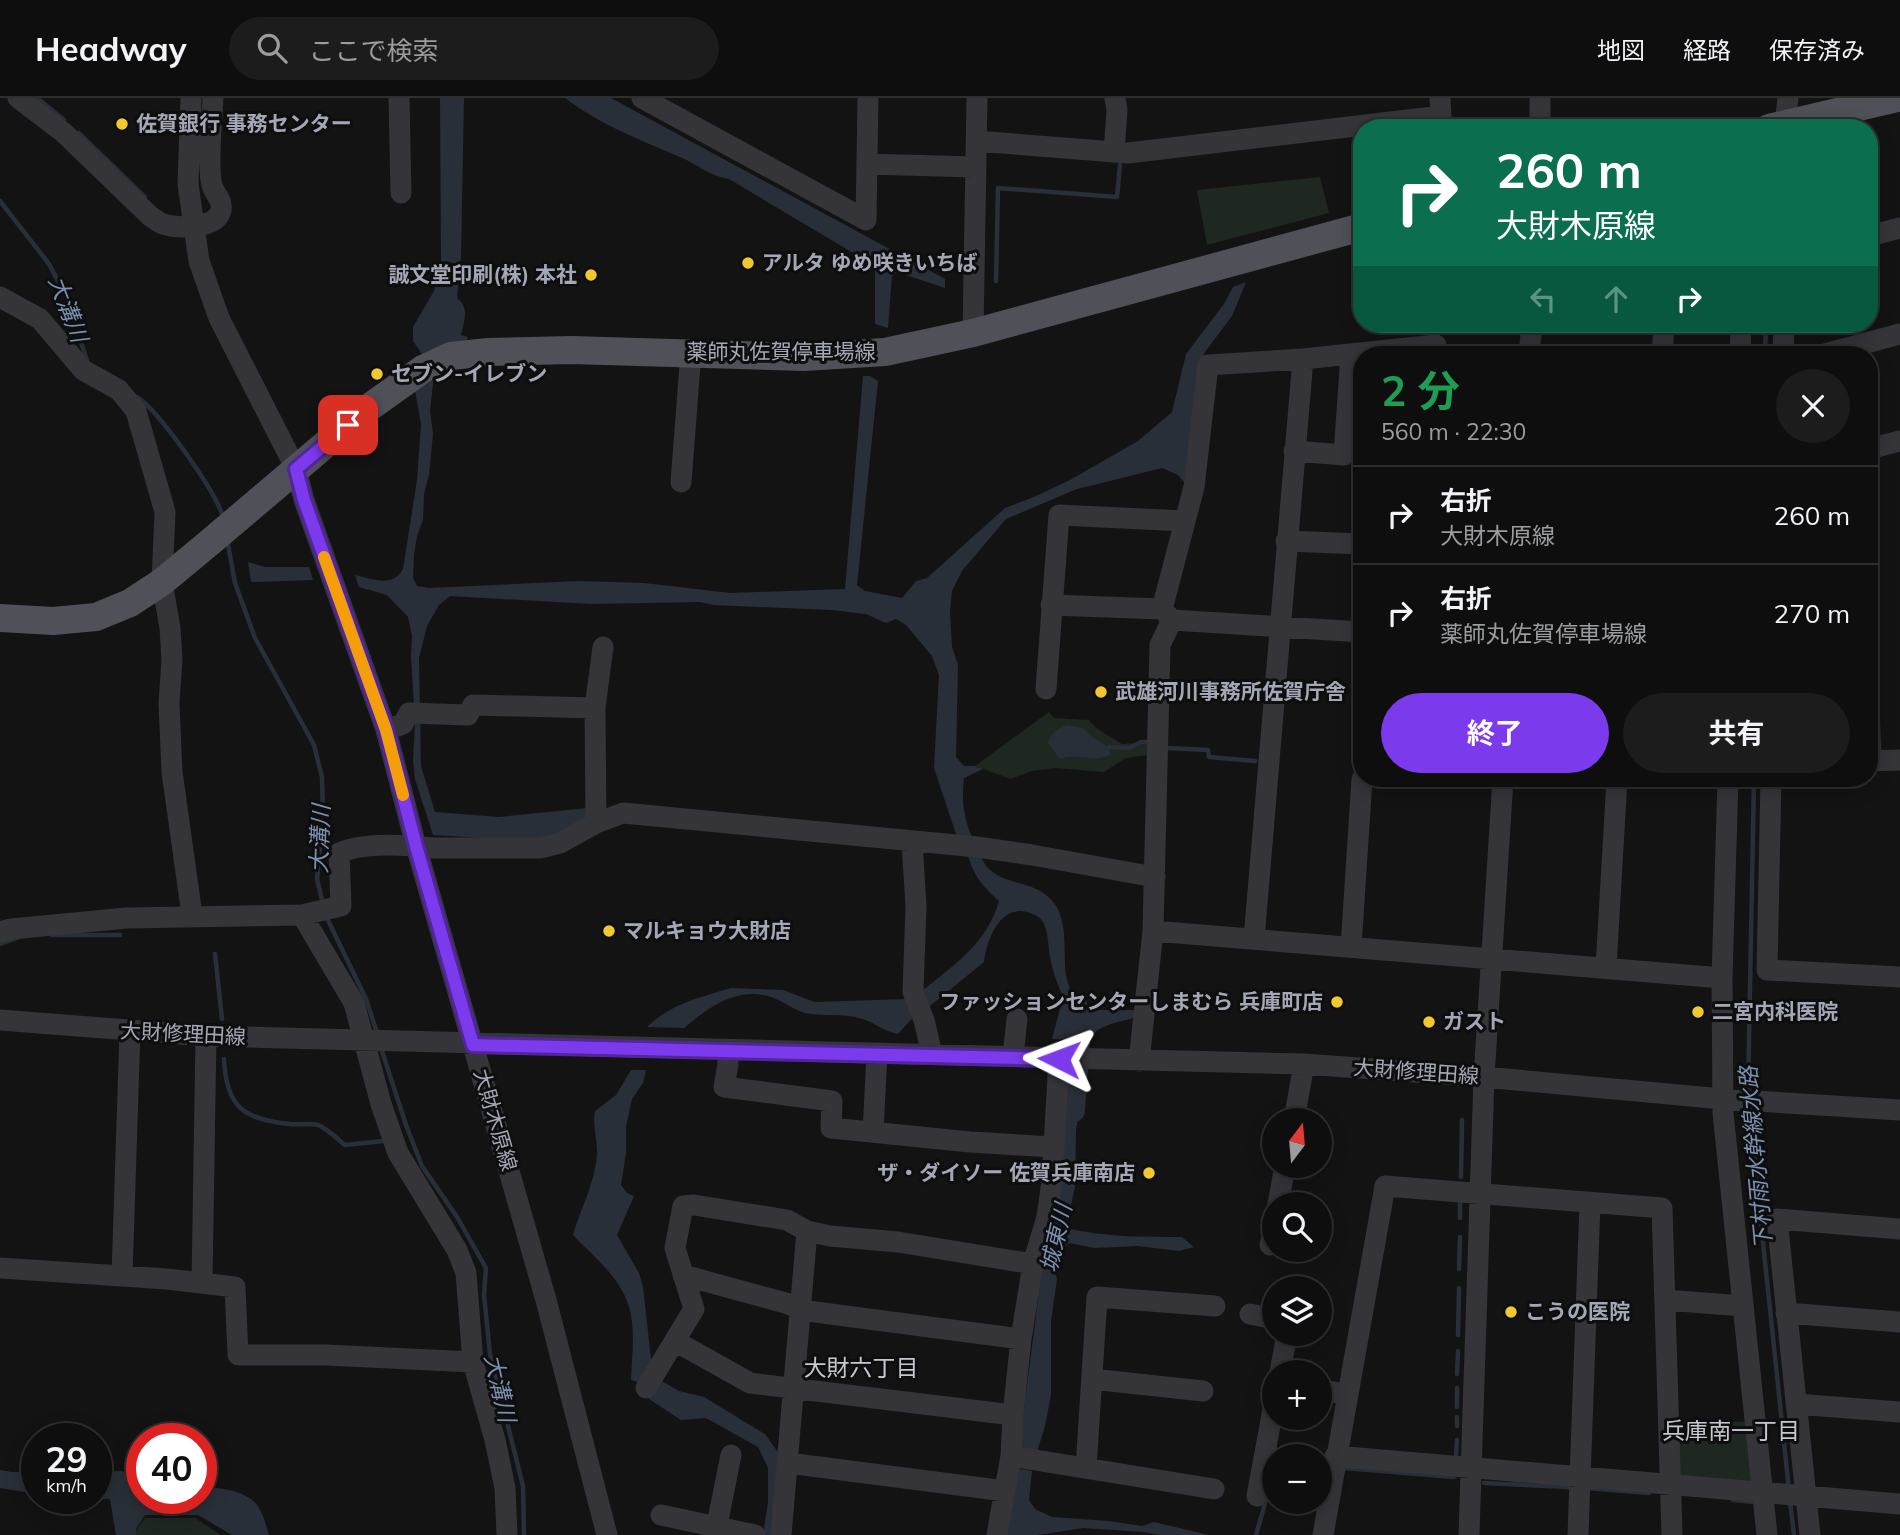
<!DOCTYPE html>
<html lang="ja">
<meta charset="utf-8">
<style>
:root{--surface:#0e0e0f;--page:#1c1c1d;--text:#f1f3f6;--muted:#9b9c9e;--line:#2e2e2f;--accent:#7c3aed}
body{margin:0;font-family:Mulish,"Noto Sans JP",sans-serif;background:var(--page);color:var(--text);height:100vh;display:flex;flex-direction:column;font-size:26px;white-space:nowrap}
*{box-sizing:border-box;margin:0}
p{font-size:23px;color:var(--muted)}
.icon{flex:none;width:38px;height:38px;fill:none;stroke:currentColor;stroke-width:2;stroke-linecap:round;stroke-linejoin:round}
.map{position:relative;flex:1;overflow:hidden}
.sheet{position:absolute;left:1353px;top:248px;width:525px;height:441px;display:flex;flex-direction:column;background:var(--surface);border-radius:28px;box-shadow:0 4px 18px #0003,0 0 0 2px var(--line)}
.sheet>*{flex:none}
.top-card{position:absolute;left:1353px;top:21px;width:525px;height:214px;border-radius:28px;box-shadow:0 4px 18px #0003,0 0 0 2px var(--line);background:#0b6e4f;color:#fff;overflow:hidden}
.needle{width:46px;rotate:16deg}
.tools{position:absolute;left:1262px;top:1010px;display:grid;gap:14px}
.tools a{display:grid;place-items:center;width:70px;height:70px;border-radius:50%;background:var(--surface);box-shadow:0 4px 18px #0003,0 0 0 2px var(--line);font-size:35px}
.speed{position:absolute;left:21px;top:1325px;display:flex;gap:14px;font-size:35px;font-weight:700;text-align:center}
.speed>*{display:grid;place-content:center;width:91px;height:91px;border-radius:50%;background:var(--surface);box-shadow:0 4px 18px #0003,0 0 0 2px var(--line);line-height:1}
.speed small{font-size:18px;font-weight:400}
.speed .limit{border:10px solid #d22;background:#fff;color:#111}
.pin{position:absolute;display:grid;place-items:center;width:60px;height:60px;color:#fff;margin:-30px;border-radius:14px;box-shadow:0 4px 10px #0006}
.me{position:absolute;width:77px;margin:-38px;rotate:273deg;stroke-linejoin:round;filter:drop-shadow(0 0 5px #0008)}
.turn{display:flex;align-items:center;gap:24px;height:147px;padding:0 28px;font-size:32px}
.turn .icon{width:91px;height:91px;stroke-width:2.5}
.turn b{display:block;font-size:49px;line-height:60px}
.lanes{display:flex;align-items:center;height:66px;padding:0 28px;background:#0003;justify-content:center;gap:35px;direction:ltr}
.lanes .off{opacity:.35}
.round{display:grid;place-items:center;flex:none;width:74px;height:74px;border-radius:37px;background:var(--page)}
.head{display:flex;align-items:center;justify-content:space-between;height:119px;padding:0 28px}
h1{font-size:42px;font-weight:700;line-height:52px;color:#1e9e55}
.cta{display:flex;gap:14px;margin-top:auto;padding:14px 28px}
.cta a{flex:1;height:80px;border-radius:42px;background:var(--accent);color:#fff;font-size:28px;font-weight:700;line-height:80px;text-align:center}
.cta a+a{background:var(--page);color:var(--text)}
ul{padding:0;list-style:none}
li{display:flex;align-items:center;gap:21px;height:98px;padding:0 28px;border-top:2px solid var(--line)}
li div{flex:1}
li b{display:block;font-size:26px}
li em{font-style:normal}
header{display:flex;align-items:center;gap:42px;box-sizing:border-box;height:98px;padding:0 35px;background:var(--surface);border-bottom:2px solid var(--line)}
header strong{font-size:33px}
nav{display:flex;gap:38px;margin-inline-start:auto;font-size:24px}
.search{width:490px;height:63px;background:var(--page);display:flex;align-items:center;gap:18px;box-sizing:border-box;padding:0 24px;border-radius:38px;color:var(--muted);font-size:26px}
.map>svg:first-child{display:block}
.green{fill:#1f2721}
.water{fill:#292f38}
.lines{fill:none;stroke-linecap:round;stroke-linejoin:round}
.stream{stroke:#292f38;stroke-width:4.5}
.river{stroke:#292f38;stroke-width:26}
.minor{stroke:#343439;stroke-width:21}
.major{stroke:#505058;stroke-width:28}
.route-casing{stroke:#51269a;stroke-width:18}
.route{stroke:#7c3aed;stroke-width:12}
.slow{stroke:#f59e0b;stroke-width:12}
.poi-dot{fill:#f1c92e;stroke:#0e0e0f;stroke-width:2.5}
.labels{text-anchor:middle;stroke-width:6;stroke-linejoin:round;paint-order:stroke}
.poi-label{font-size:21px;font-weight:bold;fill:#a4a7b5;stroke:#0e0e0f;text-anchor:start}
.street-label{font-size:21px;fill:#a4a7b5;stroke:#0e0e0f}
.water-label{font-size:23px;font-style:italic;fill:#7b90b0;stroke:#0e0e0f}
.neighbourhood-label{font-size:23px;fill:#c5c7d1;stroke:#0e0e0f}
</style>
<header>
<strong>Headway</strong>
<div class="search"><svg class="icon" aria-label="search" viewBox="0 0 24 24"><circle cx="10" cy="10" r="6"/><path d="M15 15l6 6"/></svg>ここで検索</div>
<nav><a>地図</a><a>経路</a><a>保存済み</a></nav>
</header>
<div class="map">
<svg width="1900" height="1437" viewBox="0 0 1900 1437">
<rect width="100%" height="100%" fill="#131314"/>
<!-- green -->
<path class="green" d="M1320,79L1329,115L1207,147L1197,92Z
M1049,614L1054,620L1089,622L1096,630L1122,646L1152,644L1157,656L1126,660L1104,674L1055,670L1032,673L1011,681L975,668Z
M1674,1322L1751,1324L1756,1387L1676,1382Z
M145,1420H195L221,1437H136V1432Z"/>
<!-- water -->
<path class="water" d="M440,0H464L461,160L457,200C470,210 464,223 461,237L468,239L466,244L424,259L413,243V229L434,193L441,164Z
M565,0H611L945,181V190L897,174L892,178L888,230L875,226V168L729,81C707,77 699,67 680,59C639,41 602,28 565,0Z
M1246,184L1232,218L1205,254L1201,263L1188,389L1178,377L1162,370L1077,391L1006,421L962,473L952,493L950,513L952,549L958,567L956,659L964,668H975L983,671L964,680C961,703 964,722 974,744L958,742L934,670L939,577L932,558L906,527L896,521L886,525L866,516L832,512L713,507L700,504L592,506L450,498L439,507L427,528L419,560L421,668L435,714L499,719L588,710L591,717L564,737L537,743L433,737L415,681L413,663L415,627L411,558L412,538L408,519L387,497L359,489L355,477C373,481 393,490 403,471L417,382L421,326L414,287L434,276L430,313L433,336L429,377L424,396L423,422L417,438L414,456L413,480L417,488L429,490L580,483L644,485L731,495L845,491L863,278H870L878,283L857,487L865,493L902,500L916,483L927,480L1005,410L1036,398L1070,382L1138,343L1172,314L1186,256L1224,206L1233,189Z
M248,464L265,469H309L313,482L251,484Z
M1067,627L1085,631C1092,644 1106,642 1111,656C1095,666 1077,654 1060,661L1048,645C1051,635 1058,631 1067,627Z
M967,754L978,755C981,759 984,765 987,769C1006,790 1038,780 1056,808C1068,828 1063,855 1066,877C1068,888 1073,898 1078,907L1091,912H1138L1133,920C1116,925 1097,927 1088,943L1052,941L1060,911L1065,905C1060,891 1054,878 1051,864C1048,852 1049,837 1044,826C1042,820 1034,816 1027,814C999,807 987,842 984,864L925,912L917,897C950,870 987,847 999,803C982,788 973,777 967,754Z
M731,890L783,892L815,904L906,901L916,916L898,936C882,933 873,923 859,920C842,915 823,919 805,915C794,912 783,903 771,899C737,888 709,909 684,930L647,929C670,906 701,899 731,890Z
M631,972H646L643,985L632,1001L626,1029V1055L621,1087L627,1095L634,1098L617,1137L639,1175L643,1189L652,1270L641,1285L631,1282C632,1257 636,1230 628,1206C619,1178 592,1157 573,1137C581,1109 594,1088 597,1057C598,1042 592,1028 595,1013L616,997Z
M1070,978L1085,979L1076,1032L1075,1089L1066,1130C1104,1139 1143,1139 1182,1139L1194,1149L1179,1153L1138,1148L1094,1150L1070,1145L1061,1151L1053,1169L1057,1181L1051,1223V1297L1045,1328L1036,1357L1018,1356L1066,988Z
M658,1281L679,1293L704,1299L765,1336L780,1357L774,1437H763L768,1404V1370L758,1349L706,1320L681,1322L649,1301Z
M1015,1370L1032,1373L1029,1402L1035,1411L1052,1419L1109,1423L1142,1428L1154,1424L1209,1437H1159L1143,1434L1083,1430L1038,1437H1004Z
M0,1372L12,1374H37V1396L0,1390Z
M96,1373H121L142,1378V1400H201V1389C219,1389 250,1393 259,1410C264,1418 266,1428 269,1437H232L198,1417H145L136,1431V1437H116L110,1401L66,1400H96Z"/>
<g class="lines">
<!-- stream -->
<path class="stream" d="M37,0L64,22
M79,35L145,99
M0,103L49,166L67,200L87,263
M996,183L998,90L1117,99L1120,67
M1765,257L1766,226
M137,299C159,313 216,394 223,419
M227,441L235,485L255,540L314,647L322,679L323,719L317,781L323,806
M1109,649L1129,650L1141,644H1152
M1166,650L1208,652L1209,659L1255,663
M326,818L366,901L377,935
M52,837H120
M0,846L19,839
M215,856L222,921
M381,950L406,1027L422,1068L457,1119L486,1170L484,1197L490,1256L523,1388L524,1437
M224,961C226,1009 244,1022 290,1026C298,1027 309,1025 318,1027C327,1030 337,1041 345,1047L383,1043
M1748,995L1754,681
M1749,1011L1789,1392
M1461,1079L1462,1022
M1460,1120V1105
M1459,1171L1460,1139
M1458,1237L1459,1190
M1457,1276L1458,1253
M1457,1309V1290
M1457,1328V1319
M1456,1359L1457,1342
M1320,1369H1323
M1345,1370L1454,1379
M1484,1385L1568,1389
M1587,1390L1649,1395
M1733,1402L1754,1404
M1790,1404L1794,1437
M1256,1437L1274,1374"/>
<!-- river -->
<path class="river" d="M1072,1012L1079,919L1074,908"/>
<!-- minor -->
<path class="minor" d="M18,0L64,35L149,117C153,120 158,124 163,126C178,131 217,131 221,112C223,101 214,96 212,87C207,69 212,21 213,0
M191,0L188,86L199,163L219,220L296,371L304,402L386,632L416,748L546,1202L607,1437
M399,0L401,95
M642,0L866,122L868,0
M1540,0V30
M1785,26L1788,0
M976,43L1128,55L1441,18L1440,0
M1114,55L1117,12L1115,0
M867,66L975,69
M1869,138L1900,130
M0,199L40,221L83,272L119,292L136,313L165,414L162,484L170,530L172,562L169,605L172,674L192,817
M973,235L977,0
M1529,257L1532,226
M1584,257H1638
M1662,257L1664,226
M1740,257L1741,226
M1783,257L1784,226
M1821,257L1900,236
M1869,351L1900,343
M1294,353L1344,357L1351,256
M681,384L691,254
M1286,443L1362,446
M1051,507L1162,511
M1362,534L1172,522L1162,511L1194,389L1208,267L1303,261L1436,247
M1046,591L1059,417L1185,423
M1869,609L1871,663
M386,632L403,626L409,615L468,617L473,607L595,610
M1869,663L1900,662
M1728,681L1722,880L1723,1015L1767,1437
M1771,681L1767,872L1900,879
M596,725L595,610L603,549
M912,744L916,808L913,894L924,922L932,956
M302,817L354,905L381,1006L398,1055L457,1152L466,1175L473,1264L495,1342L505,1390L507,1437
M1153,833L1722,880
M0,834L11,831L127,820L302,817L341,808L339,755C363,744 407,747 433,750H540L560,745L596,725L623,715L977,749L1032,757L1155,779
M1254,841L1303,261
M1351,849L1362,681
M1606,869L1617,681
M0,922L206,938L1304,966L1484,979L1723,1001L1900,1012
M727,952L728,966L724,989L832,1003L831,1030L970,1044L1053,1049
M1013,958L1017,921
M1139,963L1153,833L1160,547L1172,522
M1294,1022L1304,966
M873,1034L877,955
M1278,1106L1285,1068
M1270,1147L1274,1127
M0,1170L167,1181L235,1189L238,1257H326L473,1264
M122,1177L130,933
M683,1177L789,1206L800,1212L1021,1241
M202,1185L206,938
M1665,1202L1743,1208
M1786,1215L1900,1224
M1250,1216L1274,1221
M675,1243L750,1285L1013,1317
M1280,1274L1287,1236
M1092,1281L1203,1293
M646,1290L694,1211L675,1150L683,1108L694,1107L787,1122L807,1133
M1320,1292L1346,1296
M1796,1306L1900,1314
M1011,1358L1214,1391
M1335,1358L1900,1406
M788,1365L1005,1393
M1086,1370L1097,1199L1215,1208
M1257,1398L1274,1306
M661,1417L755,1437
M715,1437L731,1357
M781,1437L807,1133L830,1138L898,1144L1033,1166
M997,1437L1011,1358L1013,1317L1021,1241L1033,1166L1047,1119L1052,1083L1059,961
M1323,1437L1385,1088L1662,1110L1672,1437
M1469,1437L1484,979L1503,681
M1578,1437L1590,1104
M1810,1437L1777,1121L1900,1131"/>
<!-- major -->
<path class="major" d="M1769,30L1897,0
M0,520L53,523L96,519L130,505L162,484L209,445L367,311L423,271L451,258L488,254L571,252L804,259L885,254L973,235L1362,129"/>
</g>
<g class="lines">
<!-- route casing -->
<g class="route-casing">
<path id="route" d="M348,327L296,371L304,402L386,632L416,748L473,947L1059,961"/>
</g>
<!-- route -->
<use href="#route" class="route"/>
<!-- slow -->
<path class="slow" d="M324,459L386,632L403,697"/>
</g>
<!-- markers -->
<g class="poi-dot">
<circle cx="122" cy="26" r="7"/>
<circle cx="748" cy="165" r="7"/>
<circle cx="591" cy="177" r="7"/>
<circle cx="377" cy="276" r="7"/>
<circle cx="1101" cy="594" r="7"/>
<circle cx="609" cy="833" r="7"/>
<circle cx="1337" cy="904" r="7"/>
<circle cx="1698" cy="914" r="7"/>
<circle cx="1429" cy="924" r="7"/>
<circle cx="1149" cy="1075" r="7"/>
<circle cx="1511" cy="1214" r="7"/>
</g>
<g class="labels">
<!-- poi labels -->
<g class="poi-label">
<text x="136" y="33">佐賀銀行 事務センター</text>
<text x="762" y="172">アルタ ゆめ咲きいちば</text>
<text x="577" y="184" text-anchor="end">誠文堂印刷(株) 本社</text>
<text x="391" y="283">セブン-イレブン</text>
<text x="1115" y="601">武雄河川事務所佐賀庁舎</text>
<text x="623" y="840">マルキョウ大財店</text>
<text x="1323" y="911" text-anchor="end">ファッションセンターしまむら 兵庫町店</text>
<text x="1712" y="921">二宮内科医院</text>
<text x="1443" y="931">ガスト</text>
<text x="1135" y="1082" text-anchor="end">ザ・ダイソー 佐賀兵庫南店</text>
<text x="1525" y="1221">こうの医院</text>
</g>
<!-- street labels -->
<g class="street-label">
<text x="781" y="261">薬師丸佐賀停車場線</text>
<text transform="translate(183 936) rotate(3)" y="7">大財修理田線</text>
<text transform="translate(1416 974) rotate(4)" y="7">大財修理田線</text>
<text transform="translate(495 1022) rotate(74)" y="7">大財木原線</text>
</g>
<!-- water labels -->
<g class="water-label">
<text transform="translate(68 211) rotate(69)" y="8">大溝川</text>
<text transform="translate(320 741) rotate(-88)" y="8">大溝川</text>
<text transform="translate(1756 1060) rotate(-95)" y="8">下村雨水幹線水路</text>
<text transform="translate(1056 1140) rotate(-77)" y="8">城東川</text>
<text transform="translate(500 1290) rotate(77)" y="8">大溝川</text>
</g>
<!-- neighbourhood labels -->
<g class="neighbourhood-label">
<text x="861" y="1278">大財六丁目</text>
<text x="1731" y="1341">兵庫南一丁目</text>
</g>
</g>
</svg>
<div class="tools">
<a><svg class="needle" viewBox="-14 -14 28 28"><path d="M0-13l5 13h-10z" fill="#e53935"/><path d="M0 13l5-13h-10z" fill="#9b9c9e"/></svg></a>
<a><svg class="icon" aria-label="search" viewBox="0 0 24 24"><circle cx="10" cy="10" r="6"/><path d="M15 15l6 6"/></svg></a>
<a><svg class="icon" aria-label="layers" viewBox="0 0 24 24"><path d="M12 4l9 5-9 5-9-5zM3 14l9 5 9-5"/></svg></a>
<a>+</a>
<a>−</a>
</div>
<div class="speed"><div>29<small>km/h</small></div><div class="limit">40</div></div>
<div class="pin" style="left:348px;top:327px;background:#d93025"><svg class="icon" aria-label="arrive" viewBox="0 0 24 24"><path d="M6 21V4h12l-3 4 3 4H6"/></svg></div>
<svg class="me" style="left:1059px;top:961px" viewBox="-20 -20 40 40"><path d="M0-17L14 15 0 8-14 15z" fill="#7c3aed" stroke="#fff" stroke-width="4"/></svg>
<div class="top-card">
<div class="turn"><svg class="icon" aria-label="right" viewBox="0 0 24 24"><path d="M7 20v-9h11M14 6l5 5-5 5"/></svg><div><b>260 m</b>大財木原線</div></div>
<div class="lanes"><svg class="icon off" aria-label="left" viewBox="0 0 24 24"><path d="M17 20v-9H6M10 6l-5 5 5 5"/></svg><svg class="icon off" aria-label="ahead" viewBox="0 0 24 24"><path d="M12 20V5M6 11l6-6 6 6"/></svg><svg class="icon" aria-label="right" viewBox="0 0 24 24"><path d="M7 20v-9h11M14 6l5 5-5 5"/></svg></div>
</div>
<section class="sheet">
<div class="head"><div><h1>2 分</h1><p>560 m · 22:30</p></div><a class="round"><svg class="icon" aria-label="close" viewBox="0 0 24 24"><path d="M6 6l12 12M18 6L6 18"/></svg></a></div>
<ul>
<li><svg class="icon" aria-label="right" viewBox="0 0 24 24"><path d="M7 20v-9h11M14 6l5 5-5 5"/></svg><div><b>右折</b><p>大財木原線</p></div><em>260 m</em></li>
<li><svg class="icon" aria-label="right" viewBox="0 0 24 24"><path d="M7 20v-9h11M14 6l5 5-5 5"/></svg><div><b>右折</b><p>薬師丸佐賀停車場線</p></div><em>270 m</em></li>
</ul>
<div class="cta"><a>終了</a><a>共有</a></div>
</section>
</div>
